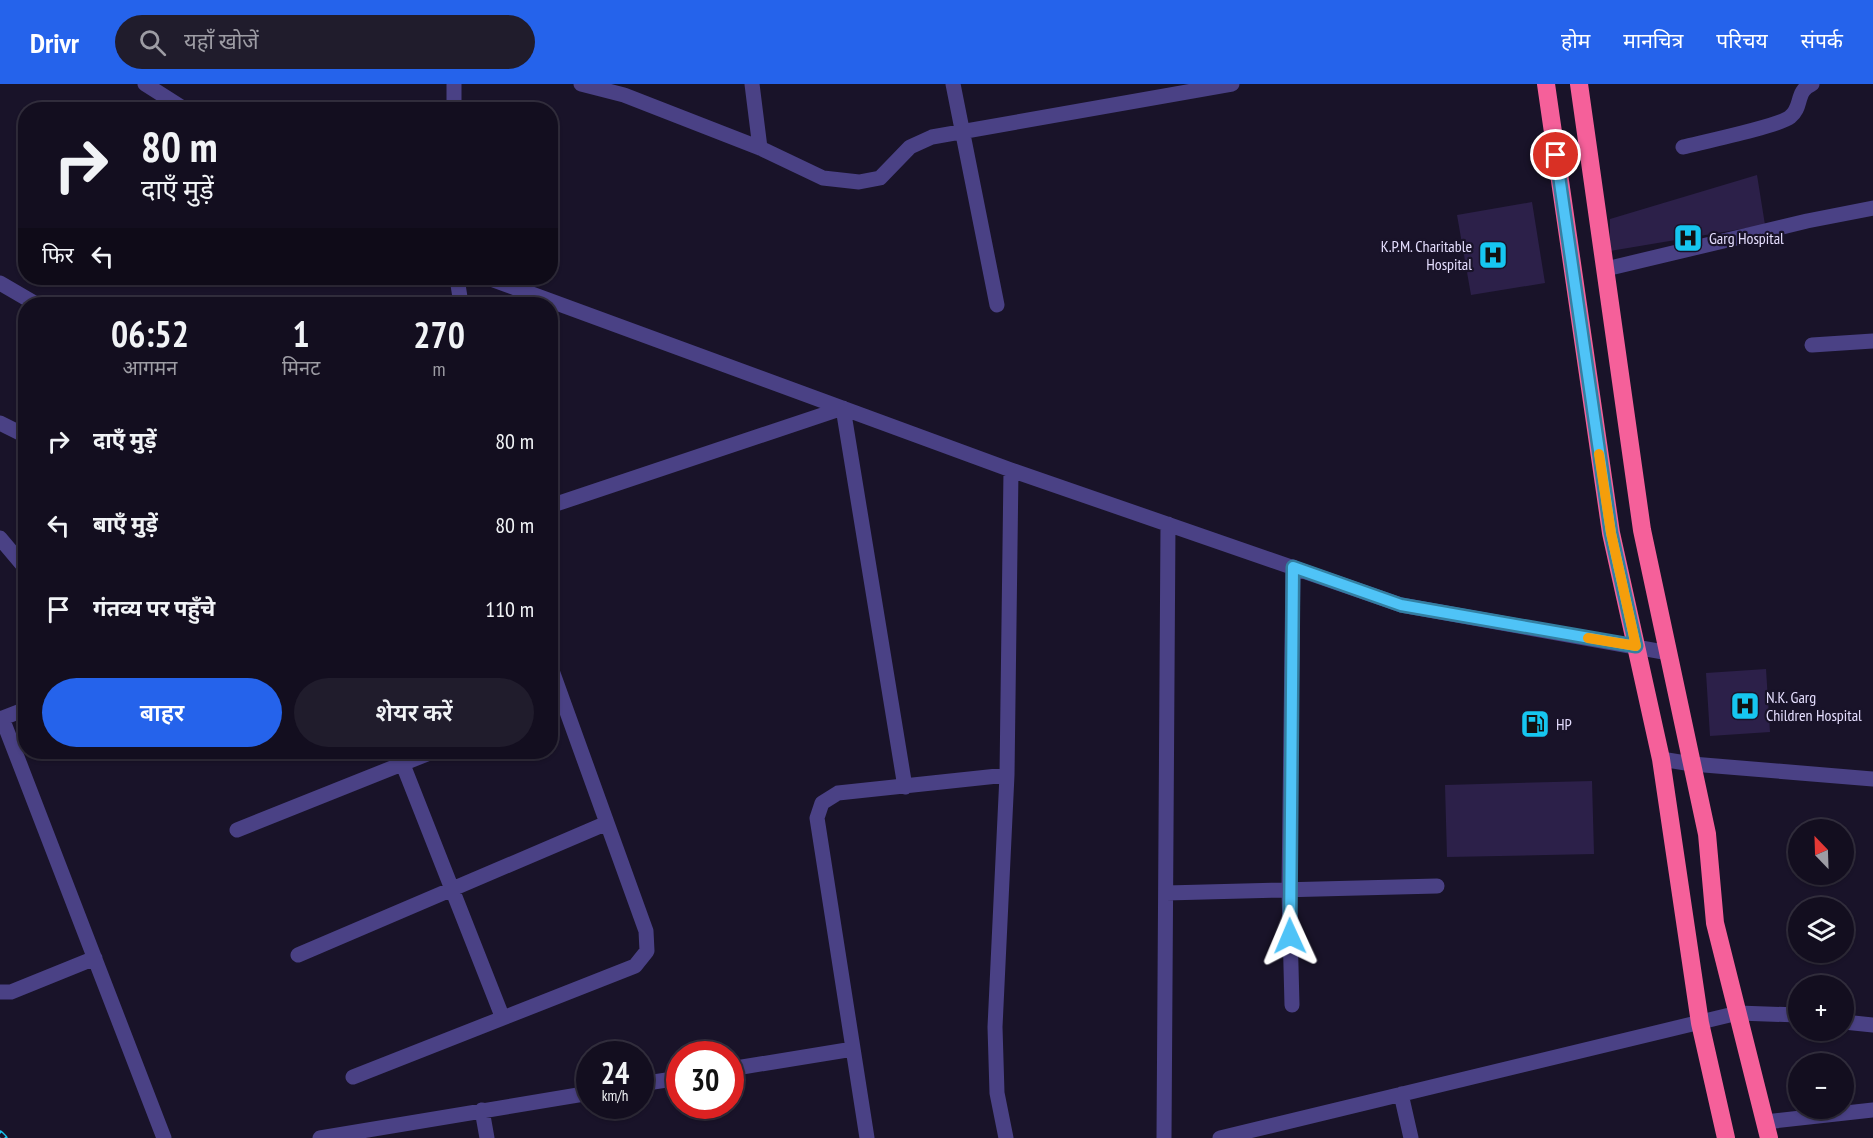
<!DOCTYPE html>
<html lang="hi">
<meta charset="utf-8">
<style>
:root{--surface:#130e1f;--page:#201c2c;--text:#f1f3f6;--muted:#9d9ca4;--line:#322e3d;--accent:#2563eb}
body{margin:0;font-family:"PT Sans Narrow","Noto Sans Devanagari",sans-serif;background:var(--page);color:var(--text);height:100vh;display:flex;flex-direction:column;font-size:22px;white-space:nowrap}
*{box-sizing:border-box;margin:0}
p{font-size:20px;color:var(--muted)}
.icon{flex:none;width:33px;height:33px;fill:none;stroke:currentColor;stroke-width:2;stroke-linecap:round;stroke-linejoin:round}
.map{position:relative;flex:1;overflow:hidden}
.drawer{position:absolute;left:18px;top:213px;width:540px;height:462px;display:flex;flex-direction:column;background:var(--surface);border-radius:24px;box-shadow:0 2px 4px #0004,0 0 0 2px var(--line)}
.drawer>*{flex:none}
.hud{position:absolute;left:18px;top:18px;width:540px;height:183px;border-radius:24px;box-shadow:0 2px 4px #0004,0 0 0 2px var(--line);background:#130e1f;color:var(--text);overflow:hidden}
.needle{width:39px;rotate:337deg}
.buttons{position:absolute;left:1788px;top:735px;display:grid;gap:12px}
.buttons a{display:grid;place-items:center;width:66px;height:66px;border-radius:50%;background:var(--surface);box-shadow:0 2px 4px #0004,0 0 0 2px var(--line);font-size:30px}
.speed{position:absolute;left:576px;top:957px;display:flex;gap:12px;font-size:30px;font-weight:700;text-align:center}
.speed>*{display:grid;place-content:center;width:78px;height:78px;border-radius:50%;background:var(--surface);box-shadow:0 2px 4px #0004,0 0 0 2px var(--line);line-height:1}
.speed small{font-size:15px;font-weight:400}
.speed .limit{border:9px solid #d22;background:#fff;color:#111}
.pin{position:absolute;display:grid;place-items:center;width:51px;height:51px;color:#fff;margin:-26px;border:3px solid #fff;border-radius:50%;box-shadow:0 2px 6px #0007}
.me{position:absolute;width:66px;margin:-33px;rotate:359deg;stroke-linejoin:round;filter:drop-shadow(0 0 4px #0008)}
.turn{display:flex;align-items:center;gap:21px;height:126px;padding:0 24px;font-size:27px}
.turn .icon{width:78px;height:78px;stroke-width:2.5}
.turn b{display:block;font-size:42px;line-height:51px}
.then{display:flex;align-items:center;height:57px;padding:0 24px;background:#0003;gap:12px;font-size:22px}
.eta{display:flex;justify-content:space-evenly;align-items:center;height:102px;text-align:center}
.eta b{font-size:36px;font-weight:600;line-height:42px}
.button{display:flex;gap:12px;margin-top:auto;padding:12px 24px}
.button a{flex:1;height:69px;border-radius:36px;background:var(--accent);color:#fff;font-size:24px;font-weight:600;line-height:69px;text-align:center}
.button a+a{background:var(--page);color:var(--text)}
ul{padding:0;list-style:none}
li{display:flex;align-items:center;gap:18px;height:84px;padding:0 24px}
li div{flex:1}
li b{display:block;font-size:22px}
li em{font-style:normal}
header{display:flex;align-items:center;gap:36px;box-sizing:border-box;height:84px;padding:0 30px;background:var(--accent);color:#fff}
header strong{font-size:28px}
nav{display:flex;gap:33px;margin-inline-start:auto;font-size:21px}
.search{width:420px;height:54px;background:var(--page);display:flex;align-items:center;gap:15px;box-sizing:border-box;padding:0 21px;border-radius:33px;color:var(--muted);font-size:22px}
.map>svg:first-child{display:block}
.building{fill:#2c2049}
.lines{fill:none;stroke-linecap:round;stroke-linejoin:round}
.minor{stroke:#4a4185;stroke-width:15}
.highway{stroke:#f5609a;stroke-width:18}
.rail-casing{stroke:#16c6f0;stroke-width:7}
.rail{stroke:#191329;stroke-width:4.5;stroke-dasharray:14;stroke-linecap:butt}
.route-casing{stroke:#337fa1;stroke-width:15}
.route{stroke:#4fc3f7;stroke-width:10}
.slow{stroke:#f59e0b;stroke-width:10}
.labels{text-anchor:middle;stroke-width:4.5;stroke-linejoin:round;paint-order:stroke}
.poi-label{font-size:16px;fill:#e4ddfd;stroke:#191329;text-anchor:start}
</style>
<header>
<strong>Drivr</strong>
<div class="search"><svg class="icon" aria-label="search" viewBox="0 0 24 24"><circle cx="10" cy="10" r="6"/><path d="M15 15l6 6"/></svg>यहाँ खोजें</div>
<nav><a>होम</a><a>मानचित्र</a><a>परिचय</a><a>संपर्क</a></nav>
</header>
<div class="map">
<svg width="1873" height="1054" viewBox="0 0 1873 1054">
<rect width="100%" height="100%" fill="#191329"/>
<!-- building -->
<path class="building" d="M1757,91L1765,141L1610,167V135Z
M1532,118L1545,199L1471,211L1457,131Z
M1766,585L1770,648L1710,652L1706,589Z
M1592,697L1594,770L1447,773L1445,701Z"/>
<g class="lines">
<!-- minor -->
<path class="minor" d="M145,0L186,26
M454,0V26
M581,0L624,11L760,64L823,94L859,98L880,94L910,63L932,53L1232,0
M752,0L760,64
M953,0L997,221
M1683,63C1703,58 1779,42 1790,33C1803,23 1795,7 1812,0
M1606,185L1807,137L1873,124
M457,194L461,220
M488,194L1011,386L1401,521L1669,569
M0,199L36,220
M1812,261L1873,257
M0,339L26,352
M550,422L843,324L905,703
M0,454L26,485
M2,634L164,1054
M0,635L26,625
M398,668L502,932
M1661,675L1692,680L1873,695
M237,746L432,668
M1166,809L1437,802
M298,871L607,739
M0,908H11L95,874
M1292,921L1289,806L1293,483
M1844,938L1873,941
M730,985L853,965
M353,993L635,882L647,867L646,847L550,581
M640,1000L680,994
M1401,1010L1411,1054
M482,1026L487,1054
M1765,1038L1873,1026
M320,1054L590,1009
M867,1054L817,734L822,719L838,709L1007,691
M1006,1054L997,1009L995,943L1007,691L1011,386
M1164,1054L1168,440
M1220,1054L1738,929L1798,931"/>
<!-- highway -->
<path class="highway" d="M1546,0L1611,449L1661,675L1700,939L1726,1054
M1579,0L1642,446L1707,750L1715,839L1769,1054"/>
<!-- rail casing -->
<g class="rail-casing">
<path id="rail" d="M0,1050L4,1054"/>
</g>
<!-- rail -->
<use href="#rail" class="rail"/>
</g>
<g class="lines">
<!-- route casing -->
<g class="route-casing">
<path id="route" d="M1290,852L1293,483L1401,521L1636,562L1611,449L1556,71"/>
</g>
<!-- route -->
<use href="#route" class="route"/>
<!-- slow -->
<path class="slow" d="M1588,554L1636,562L1611,449L1599,370"/>
</g>
<!-- icons -->
<defs>
<g id="hospital-square" transform="scale(1.5)"><rect x="-9" y="-9" width="18" height="18" rx="4" fill="#16c6f0" stroke="#191329"/><path d="M-5-5h3v3.5h4V-5h3V5h-3V1.5h-4V5h-3Z" fill="#111"/></g>
<g id="fuel-square" transform="scale(1.5)"><rect x="-9" y="-9" width="18" height="18" rx="4" fill="#16c6f0" stroke="#191329"/><path d="M-5.5-6h7V0h2V4h1.3V-2.5L3-4.5l.8-.8L6-3V5H2.5V1h-1V6h-7ZM-4.2-4.7v3.2H.2V-4.7Z" fill="#111"/></g>
</defs>
<g fill-rule="evenodd">
<use href="#hospital-square" x="1688" y="154"/>
<use href="#hospital-square" x="1493" y="171"/>
<use href="#hospital-square" x="1745" y="622"/>
<use href="#fuel-square" x="1535" y="640"/>
</g>
<g class="labels">
<!-- poi labels -->
<g class="poi-label">
<text x="1709" y="160">Garg Hospital</text>
<text x="1472" y="168" text-anchor="end">K.P.M. Charitable<tspan x="1472" dy="18">Hospital</tspan></text>
<text x="1766" y="619">N.K. Garg<tspan x="1766" dy="18">Children Hospital</tspan></text>
<text x="1556" y="646">HP</text>
</g>
</g>
</svg>
<div class="buttons">
<a><svg class="needle" viewBox="-14 -14 28 28"><path d="M0-13l5 13h-10z" fill="#e53935"/><path d="M0 13l5-13h-10z" fill="#9d9ca4"/></svg></a>
<a><svg class="icon" aria-label="layers" viewBox="0 0 24 24"><path d="M12 4l9 5-9 5-9-5zM3 14l9 5 9-5"/></svg></a>
<a>+</a>
<a>−</a>
</div>
<div class="speed"><div>24<small>km/h</small></div><div class="limit">30</div></div>
<div class="pin" style="left:1556px;top:71px;background:#d93025"><svg class="icon" aria-label="arrive" viewBox="0 0 24 24"><path d="M6 21V4h12l-3 4 3 4H6"/></svg></div>
<svg class="me" style="left:1290px;top:852px" viewBox="-20 -20 40 40"><path d="M0-17L14 15 0 8-14 15z" fill="#4fc3f7" stroke="#fff" stroke-width="4"/></svg>
<div class="hud">
<div class="turn"><svg class="icon" aria-label="right" viewBox="0 0 24 24"><path d="M7 20v-9h11M14 6l5 5-5 5"/></svg><div><b>80 m</b>दाएँ मुड़ें</div></div>
<div class="then">फिर<svg class="icon" aria-label="left" viewBox="0 0 24 24"><path d="M17 20v-9H6M10 6l-5 5 5 5"/></svg></div>
</div>
<section class="drawer">
<div class="eta">
<div><b>06:52</b><p>आगमन</p></div>
<div><b>1</b><p>मिनट</p></div>
<div><b>270</b><p>m</p></div>
</div>
<ul>
<li><svg class="icon" aria-label="right" viewBox="0 0 24 24"><path d="M7 20v-9h11M14 6l5 5-5 5"/></svg><div><b>दाएँ मुड़ें</b></div><em>80 m</em></li>
<li><svg class="icon" aria-label="left" viewBox="0 0 24 24"><path d="M17 20v-9H6M10 6l-5 5 5 5"/></svg><div><b>बाएँ मुड़ें</b></div><em>80 m</em></li>
<li><svg class="icon" aria-label="arrive" viewBox="0 0 24 24"><path d="M6 21V4h12l-3 4 3 4H6"/></svg><div><b>गंतव्य पर पहुँचे</b></div><em>110 m</em></li>
</ul>
<div class="button"><a>बाहर</a><a>शेयर करें</a></div>
</section>
</div>
